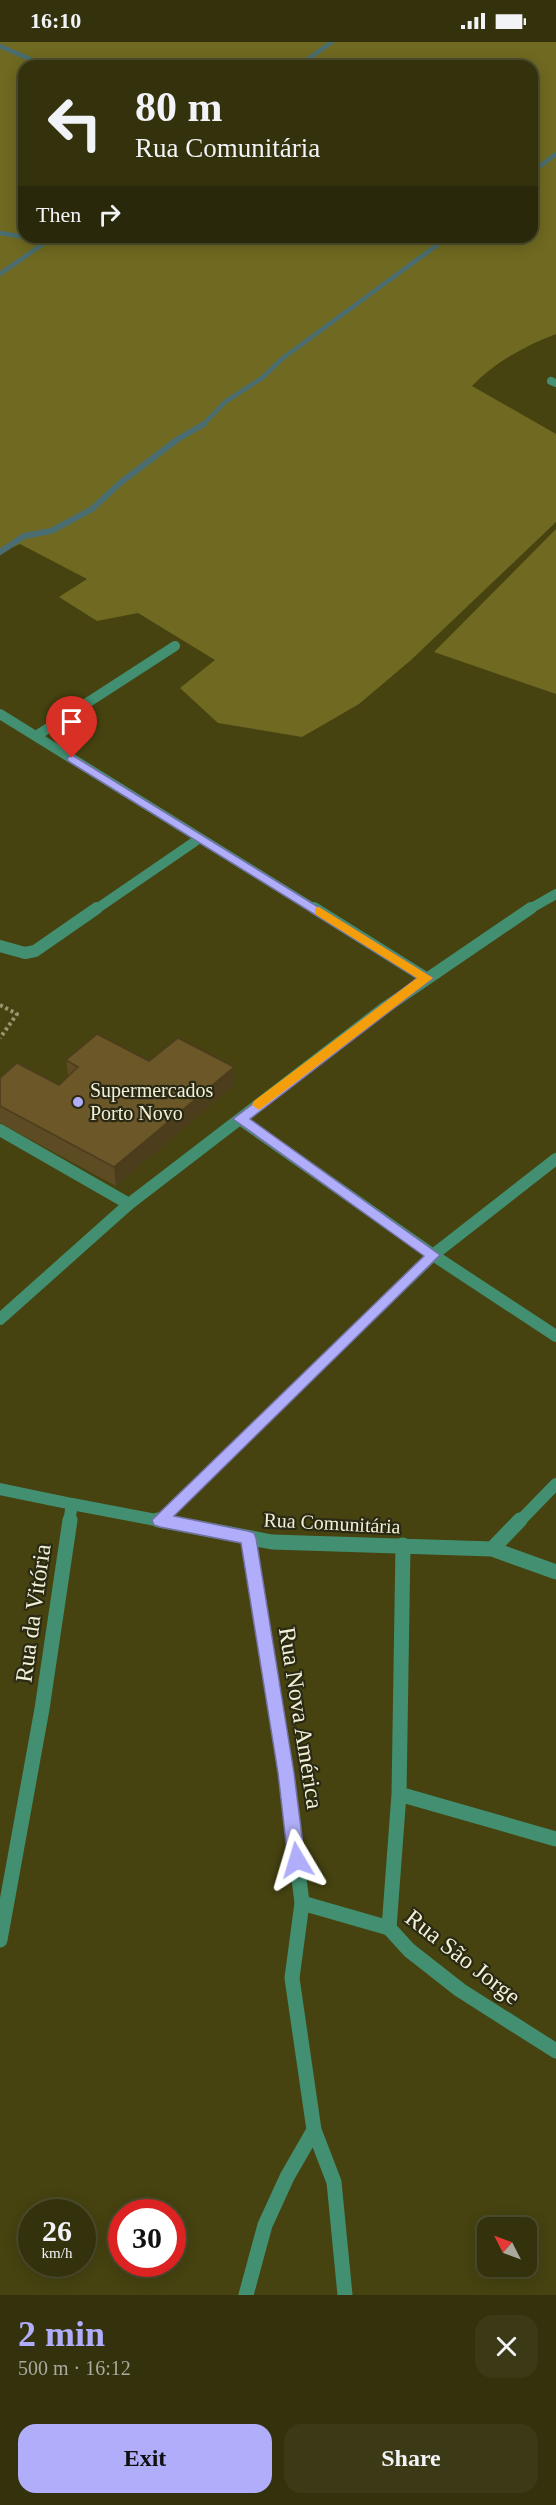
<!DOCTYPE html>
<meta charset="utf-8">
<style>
:root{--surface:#34320d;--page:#3c3a16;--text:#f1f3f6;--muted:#a9aa9d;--line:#4e4d2e;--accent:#b0aefa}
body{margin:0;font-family:"Times New Roman",serif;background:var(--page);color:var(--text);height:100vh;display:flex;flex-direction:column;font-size:22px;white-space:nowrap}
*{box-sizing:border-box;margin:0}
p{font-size:20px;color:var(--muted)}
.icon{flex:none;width:33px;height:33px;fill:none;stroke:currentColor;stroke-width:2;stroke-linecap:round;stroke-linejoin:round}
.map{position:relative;height:2253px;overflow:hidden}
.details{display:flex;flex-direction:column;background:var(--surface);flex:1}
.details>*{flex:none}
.guide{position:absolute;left:18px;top:18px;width:520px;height:183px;border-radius:18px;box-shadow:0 3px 15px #0003,0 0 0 2px var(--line);background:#34320d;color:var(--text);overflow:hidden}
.needle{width:39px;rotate:312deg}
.fabs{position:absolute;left:477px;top:2175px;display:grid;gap:12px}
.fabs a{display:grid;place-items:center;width:60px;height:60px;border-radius:12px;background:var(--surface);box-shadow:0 3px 15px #0003,0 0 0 2px var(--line);font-size:30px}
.speed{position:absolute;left:18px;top:2157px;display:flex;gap:12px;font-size:30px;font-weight:700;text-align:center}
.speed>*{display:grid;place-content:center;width:78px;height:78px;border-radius:50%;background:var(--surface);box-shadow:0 3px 15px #0003,0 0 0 2px var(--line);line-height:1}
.speed small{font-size:15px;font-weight:400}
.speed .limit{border:9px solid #d22;background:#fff;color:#111}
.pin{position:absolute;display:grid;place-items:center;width:51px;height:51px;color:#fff;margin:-62px -26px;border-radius:50% 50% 50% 0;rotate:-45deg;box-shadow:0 0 6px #0007}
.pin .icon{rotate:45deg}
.me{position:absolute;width:66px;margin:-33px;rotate:353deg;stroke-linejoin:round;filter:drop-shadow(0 0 4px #0008)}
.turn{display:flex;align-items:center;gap:21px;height:126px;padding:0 18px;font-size:27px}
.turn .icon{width:78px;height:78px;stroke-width:2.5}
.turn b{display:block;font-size:42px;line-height:51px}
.then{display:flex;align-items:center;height:57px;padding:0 18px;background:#0003;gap:12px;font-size:22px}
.round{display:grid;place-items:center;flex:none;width:63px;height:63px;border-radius:18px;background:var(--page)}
.head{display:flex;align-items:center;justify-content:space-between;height:102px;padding:0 18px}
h1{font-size:36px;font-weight:700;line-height:45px;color:var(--accent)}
.button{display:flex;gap:12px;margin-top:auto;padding:12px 18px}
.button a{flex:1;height:69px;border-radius:18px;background:var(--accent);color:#111;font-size:24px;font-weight:700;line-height:69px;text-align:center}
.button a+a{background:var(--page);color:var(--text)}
.status{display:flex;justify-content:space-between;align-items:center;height:42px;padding:0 30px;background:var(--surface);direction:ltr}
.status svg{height:16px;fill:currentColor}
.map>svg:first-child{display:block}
.green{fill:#6f6921;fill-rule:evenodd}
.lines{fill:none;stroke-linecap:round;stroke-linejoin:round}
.stream-far1{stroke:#496d70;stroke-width:4.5}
.stream{stroke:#496d70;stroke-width:6}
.path{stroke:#999770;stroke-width:4;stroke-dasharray:3 3;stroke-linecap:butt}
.minor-far3{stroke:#429071;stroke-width:8}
.minor-far2{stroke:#429071;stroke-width:10}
.minor-far1{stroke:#429071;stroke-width:12}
.minor{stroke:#429071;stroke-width:15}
.tertiary-far2{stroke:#429071;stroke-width:10}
.tertiary-far1{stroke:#429071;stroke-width:12}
.tertiary{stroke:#429071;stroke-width:15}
.wall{fill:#5d4b23}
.shaded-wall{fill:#4c3d1d}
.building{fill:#6c5729;stroke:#4c3d1d;stroke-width:1.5}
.route{fill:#b0aefa;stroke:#7271a2;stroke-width:1.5}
.slow{fill:#f59e0b}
.poi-dot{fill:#b0aefa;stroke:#2a2914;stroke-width:2}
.labels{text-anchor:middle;stroke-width:4.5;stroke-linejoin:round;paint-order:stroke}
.poi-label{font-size:20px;fill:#f2f1d7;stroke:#2a2914;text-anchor:start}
.street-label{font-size:20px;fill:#f2f1d7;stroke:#2a2914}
.near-street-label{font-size:24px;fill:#f2f1d7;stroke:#2a2914}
</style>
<div class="status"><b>16:10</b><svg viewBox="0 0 49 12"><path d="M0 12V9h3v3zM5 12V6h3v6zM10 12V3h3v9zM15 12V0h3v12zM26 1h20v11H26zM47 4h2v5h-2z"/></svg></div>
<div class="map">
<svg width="556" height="2253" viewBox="0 0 556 2253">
<rect width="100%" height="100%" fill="#464311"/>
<!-- green -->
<path class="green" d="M0,0H556V292C525,304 495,320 472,344L556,392V480L411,618L359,662L302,695L218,681L180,646L215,618L138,571L97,579L59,555L87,537L20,502L0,511ZM24,24H532V195H24Z
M556,487V652L434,610Z"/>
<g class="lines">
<!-- stream-far1 -->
<path class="stream-far1" d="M0,4L46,24
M298,24L332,0
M532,130L556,112
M0,191L24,195
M26,195L48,198
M0,232L53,195
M202,384L225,360L262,336L283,316L448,195"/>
<!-- stream -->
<path class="stream" d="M0,510L24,494L51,489L92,467L120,441L178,397L204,382"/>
<!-- path -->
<path class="path" d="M0,963L17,972L0,996"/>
<!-- minor-far3 -->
<path class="minor-far3" d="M551,339L556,341"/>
<!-- minor-far2 -->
<path class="minor-far2" d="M0,672L316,868
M36,694L175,604
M95,868L200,796"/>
<!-- minor-far1 -->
<path class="minor-far1" d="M314,866L426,936
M0,904L25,911L35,909L97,866
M0,1088L129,1162
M72,1462L166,1480
M160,1478L433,1213L556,1117
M519,1480L556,1442"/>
<!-- minor -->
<path class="minor" d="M158,1478L272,1500L492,1507L556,1530
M248,1496L286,1731L302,1861L292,1936L314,2088L334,2140L345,2253
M492,1507L520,1478
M399,1752L556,1797
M302,1861L389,1886L409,1908L460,1948L556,2009
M389,1886L399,1752L403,1503
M246,2253L265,2183L287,2135L314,2088"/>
<!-- tertiary-far2 -->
<path class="tertiary-far2" d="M528,868L556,852"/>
<!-- tertiary-far1 -->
<path class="tertiary-far1" d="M240,1077L433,1213L556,1294
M0,1277L129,1162L383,967L531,866
M0,1447L72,1462L69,1480"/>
<!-- tertiary -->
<path class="tertiary" d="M0,1898L42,1667L70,1478"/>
</g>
<!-- wall -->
<path class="wall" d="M66,1018L149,1019L234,1043L116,1144L0,1081V1036L59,1043L68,1034Z"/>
<!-- shaded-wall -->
<path class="shaded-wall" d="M234,1025V1043L116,1144L114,1125Z"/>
<!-- building -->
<path class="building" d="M97,992L149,1019L178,996L234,1025L114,1125L0,1064V1036L17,1021L59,1043L78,1025L66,1018Z"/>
<!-- route -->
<path class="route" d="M72,713L433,936L250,1077L440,1213L174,1474L248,1489L254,1491L256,1496L294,1731L305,1818L303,1824L297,1826L290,1824L288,1818L278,1731L241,1501L160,1485L154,1483L152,1478L424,1214L233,1077L417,936L68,719L67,716Z"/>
<!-- slow -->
<path class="slow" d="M319,865L433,936L259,1068L252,1063L254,1059L417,936L315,872V866Z"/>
<!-- markers -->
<circle class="poi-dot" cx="78" cy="1060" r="6"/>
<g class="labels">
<!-- poi labels -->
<g class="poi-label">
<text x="90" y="1055">Supermercados<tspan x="90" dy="23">Porto Novo</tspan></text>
</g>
<!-- street labels -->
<g class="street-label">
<text transform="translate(332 1481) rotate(3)" y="7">Rua Comunitária</text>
</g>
<!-- near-street labels -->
<g class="near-street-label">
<text transform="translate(33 1571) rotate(-82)" y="8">Rua da Vitória</text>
<text transform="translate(301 1676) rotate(81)" y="8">Rua Nova América</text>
<text transform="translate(463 1915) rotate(38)" y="8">Rua São Jorge</text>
</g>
</g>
</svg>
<div class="fabs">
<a><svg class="needle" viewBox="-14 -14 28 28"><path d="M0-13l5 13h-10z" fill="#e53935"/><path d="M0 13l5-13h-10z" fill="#a9aa9d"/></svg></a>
</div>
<div class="speed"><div>26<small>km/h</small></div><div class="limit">30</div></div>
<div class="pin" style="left:72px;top:716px;background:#d93025"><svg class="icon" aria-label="arrive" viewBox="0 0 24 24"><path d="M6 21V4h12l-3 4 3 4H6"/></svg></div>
<svg class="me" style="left:297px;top:1818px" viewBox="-20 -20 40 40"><path d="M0-17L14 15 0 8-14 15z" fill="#b0aefa" stroke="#fff" stroke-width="4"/></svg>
<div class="guide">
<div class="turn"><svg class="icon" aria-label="left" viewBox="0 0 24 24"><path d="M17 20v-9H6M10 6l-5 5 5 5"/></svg><div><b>80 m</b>Rua Comunitária</div></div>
<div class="then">Then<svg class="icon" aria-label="right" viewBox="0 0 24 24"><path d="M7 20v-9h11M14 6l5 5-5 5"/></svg></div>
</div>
</div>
<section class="details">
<div class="head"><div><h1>2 min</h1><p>500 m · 16:12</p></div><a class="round"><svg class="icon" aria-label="close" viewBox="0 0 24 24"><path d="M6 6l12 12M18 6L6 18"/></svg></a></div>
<div class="button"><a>Exit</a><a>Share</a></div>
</section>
